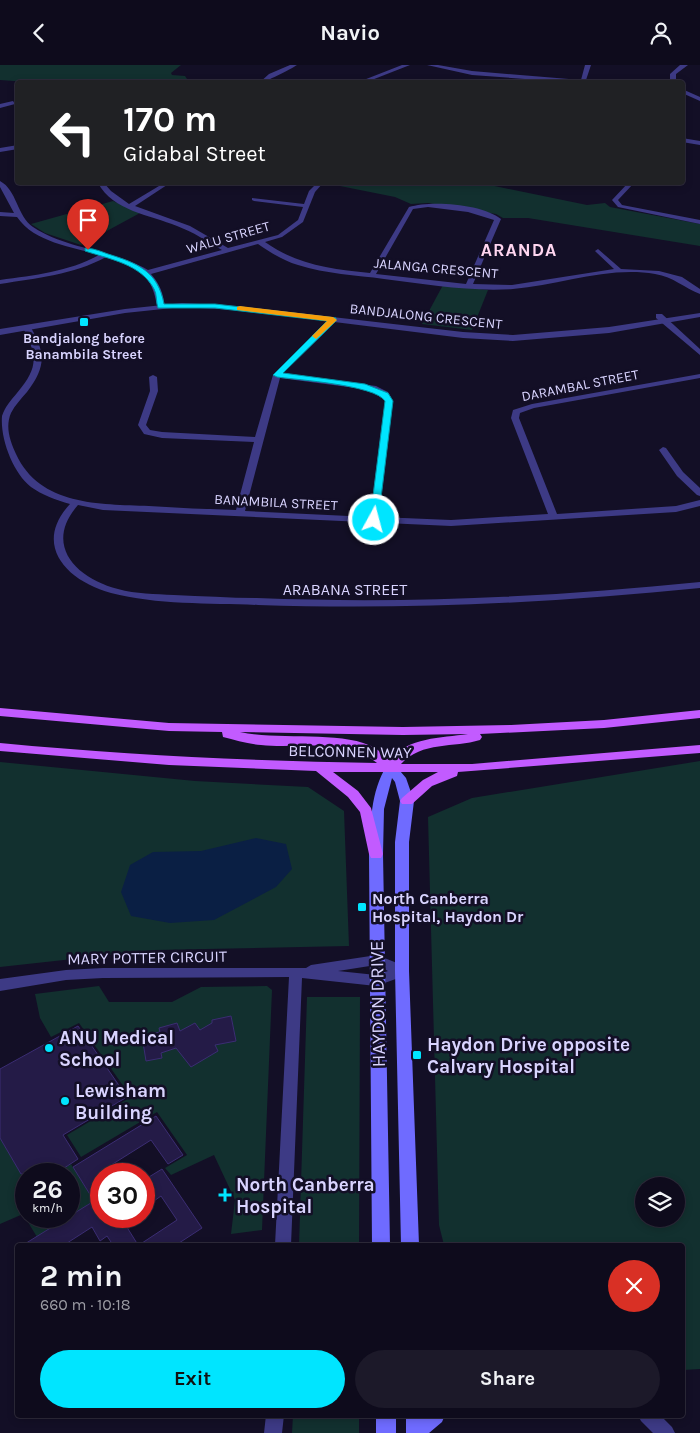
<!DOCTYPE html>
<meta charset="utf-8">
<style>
:root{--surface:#0e0b1c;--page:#1c1929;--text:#f1f3f6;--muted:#9b9ba3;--line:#2e2b3b;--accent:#00e5ff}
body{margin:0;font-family:Karla,sans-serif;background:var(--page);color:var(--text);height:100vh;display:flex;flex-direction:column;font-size:19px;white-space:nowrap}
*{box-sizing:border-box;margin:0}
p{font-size:16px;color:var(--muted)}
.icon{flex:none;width:28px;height:28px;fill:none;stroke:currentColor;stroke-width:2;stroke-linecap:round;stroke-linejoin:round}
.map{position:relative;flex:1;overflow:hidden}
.drawer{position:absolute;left:15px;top:1178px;width:670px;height:175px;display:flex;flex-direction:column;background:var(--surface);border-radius:5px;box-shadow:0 2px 8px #0003,0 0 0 1px var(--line)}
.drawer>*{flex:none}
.top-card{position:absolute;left:15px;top:15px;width:670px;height:105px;border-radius:5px;box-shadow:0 2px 8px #0003,0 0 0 1px var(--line);background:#202124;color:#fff;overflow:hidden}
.buttons{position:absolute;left:635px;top:1112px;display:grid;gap:10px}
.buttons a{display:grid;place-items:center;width:50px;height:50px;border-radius:50%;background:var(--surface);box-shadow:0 2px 8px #0003,0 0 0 1px var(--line);font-size:25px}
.speed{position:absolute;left:15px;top:1098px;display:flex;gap:10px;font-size:25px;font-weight:700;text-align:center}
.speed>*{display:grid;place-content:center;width:65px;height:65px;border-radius:50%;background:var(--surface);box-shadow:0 2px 8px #0003,0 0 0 1px var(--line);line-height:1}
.speed small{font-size:12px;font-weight:400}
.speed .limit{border:8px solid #d22;background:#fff;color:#111}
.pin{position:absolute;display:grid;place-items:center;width:42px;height:42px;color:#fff;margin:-51px -21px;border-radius:50% 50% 50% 0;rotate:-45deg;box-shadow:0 0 5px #0007}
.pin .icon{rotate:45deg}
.me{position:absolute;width:55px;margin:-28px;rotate:7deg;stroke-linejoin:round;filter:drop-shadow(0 0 4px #0008)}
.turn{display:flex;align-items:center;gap:18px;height:105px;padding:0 25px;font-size:22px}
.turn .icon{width:65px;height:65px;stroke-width:2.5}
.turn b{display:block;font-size:35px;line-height:42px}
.round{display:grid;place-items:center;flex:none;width:52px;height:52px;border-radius:26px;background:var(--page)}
.overview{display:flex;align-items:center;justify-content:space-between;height:85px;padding:0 25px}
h1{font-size:30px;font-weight:700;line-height:38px}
.cta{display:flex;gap:10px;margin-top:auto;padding:10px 25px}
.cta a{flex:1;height:58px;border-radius:30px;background:var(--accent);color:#111;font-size:20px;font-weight:700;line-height:58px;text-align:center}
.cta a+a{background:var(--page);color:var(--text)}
header{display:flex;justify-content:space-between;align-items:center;height:65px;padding:0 25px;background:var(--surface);font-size:22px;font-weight:700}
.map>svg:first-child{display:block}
.green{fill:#12302f;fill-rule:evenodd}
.water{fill:#0a1f44}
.building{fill:#241b47;stroke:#3b2d73}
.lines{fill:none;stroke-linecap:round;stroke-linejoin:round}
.minor{fill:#3d3a85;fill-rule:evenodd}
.tertiary{fill:#3d3a85;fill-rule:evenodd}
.secondary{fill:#6f6bff;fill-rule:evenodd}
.primary{fill:#c25bff;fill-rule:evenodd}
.route{fill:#00e5ff;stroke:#0095a6}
.slow{fill:#f59e0b}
.poi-dot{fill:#00e5ff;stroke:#130f26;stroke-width:2}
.labels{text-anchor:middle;stroke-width:5;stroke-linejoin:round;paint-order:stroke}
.far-street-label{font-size:14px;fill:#d9d4ff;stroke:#130f26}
.far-poi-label{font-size:14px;font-weight:bold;fill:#d9d4ff;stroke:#130f26}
.street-label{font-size:16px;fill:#d9d4ff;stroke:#130f26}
.poi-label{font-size:16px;font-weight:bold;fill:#d9d4ff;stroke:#130f26;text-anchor:start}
.far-district-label{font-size:18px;font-weight:bold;letter-spacing:1px;fill:#ffd6f0;stroke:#130f26}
.near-street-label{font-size:19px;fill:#d9d4ff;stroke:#130f26}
.near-poi-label{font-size:19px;font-weight:bold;fill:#d9d4ff;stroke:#130f26;text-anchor:start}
</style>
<header><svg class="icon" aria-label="back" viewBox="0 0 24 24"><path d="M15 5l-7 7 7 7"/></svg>Navio<svg class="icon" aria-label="person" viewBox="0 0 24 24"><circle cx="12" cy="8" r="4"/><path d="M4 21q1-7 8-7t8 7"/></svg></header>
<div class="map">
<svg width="700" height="1368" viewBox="0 0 700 1368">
<rect width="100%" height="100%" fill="#130f26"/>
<!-- green -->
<path class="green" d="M0,0H181L171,8L172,10L185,11L189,17L41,18L0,15Z
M325,118H480L587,140L605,138L610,142L700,159V181L528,153H503L496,149L428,138L411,139L395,132Z
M113,136L140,148L81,180L45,168L31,159Z
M443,220L488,225L472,265L422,259Z
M700,696V1304L683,1305L682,1180H444L439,1160L428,752L472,733ZM644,1121H676V1154H644Z
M0,697L195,716L308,722L344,746L349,881L155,885L0,902Z
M99,921L109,937H172L201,922L267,921L272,925L262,1165L231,1169L235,1135L214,1090L171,1110L165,1103L187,1090L157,1047L81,1092L67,1070L131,1032L79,958L51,972L40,953L35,929Z
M307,932H360L359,1180H299Z
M0,1073L26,1117V1151H69V1109H55L71,1099L94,1136L37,1172L23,1149L0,1159Z
M293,1350H359V1368H292Z"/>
<!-- water -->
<path class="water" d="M256,773L286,779L292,804L276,822L214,855L170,858L131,851L121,827L130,800L153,787L201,786Z"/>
<!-- building -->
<path class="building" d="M231,951L236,976L215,980L218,986L191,1002L176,983L161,988L162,993L146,996L142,971L160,967L159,963L177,958L180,966L195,958L200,965L212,958V955Z
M78,961L127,1032L63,1070L78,1094L55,1109H21L0,1073V1004Z
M156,1051L183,1090L168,1099L151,1075L108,1102L113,1109H101V1151H120L138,1180H113L107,1171L100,1176L92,1162L64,1180H23L94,1136L73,1102Z
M162,1104L202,1163L176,1180H139L177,1155L161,1131L144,1143V1115Z"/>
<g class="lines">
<!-- minor -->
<path class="minor" d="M290,0H297C291,4 264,18 259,18L269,9Z
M402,0H410L364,18H356Z
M427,0H438L472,6L581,15L585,0H591L586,15L608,18H578L472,10Z
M230,14L254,16L256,18L228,17Z
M13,36L15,39L0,43V39Z
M682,73L700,76V80L682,77Z
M18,80V84L0,87V83Z
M0,116C17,125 17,151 33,162C68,185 112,184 148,205L222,185C207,176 193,167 177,161C150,150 113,146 98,118H104L111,126L129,139L164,118H170L135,141L190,161L228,183L278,170L298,155L303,142L254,136L252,135V133L304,139L309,126L317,118H323L315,127L303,157L282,172L265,177C297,200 331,204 370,208L409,142C431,135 483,139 501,154L473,219L512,220L614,204L596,187L595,186L598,184L621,204L659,206L682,212L700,224V229C684,223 674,212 655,209C608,201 560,220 513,224C470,227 426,219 384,214C356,210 326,209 298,200C284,196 271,188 258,179L151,209C160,219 163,228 165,242L161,244L157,242C153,209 136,201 106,192C73,210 37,213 0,219V215C35,210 68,207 99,190C71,181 35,178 17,152L0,151V147L14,148L0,122ZM428,142L468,147L494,155L466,219L376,209L413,144Z
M628,118H634L618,135L622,140L700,155V159L618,142L612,135Z
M656,249H662L700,284V290L656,253Z
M330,253L337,255L283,308L376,321L388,327L393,336L379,452L451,455L548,449L511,353L513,345L532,339L700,309V313L534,343L520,348L519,353L557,449L676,441L700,435V441L676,447L451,461L103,445L78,440C43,480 76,513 118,524C136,529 155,529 174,530C202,531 230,533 257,533C405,539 553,532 700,517V523C553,538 406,545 258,540C211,538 157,540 111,528C67,516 32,480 70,439C56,435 42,430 31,422C13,408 0,374 2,351C5,342 11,335 17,328C38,303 38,292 23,263L24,261H30C46,288 46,302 27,327C21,334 15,340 11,348C5,362 10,376 16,389C40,441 99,439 149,441C178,443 207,444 236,445L254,377L162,373L144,369L138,360L150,326L149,312L153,310L157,312L158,326L146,360L150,365L162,367L255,372L273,310ZM280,313L371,325L382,331L385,336L370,452L245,446Z
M663,382L666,383L683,407L700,423V431L697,430L677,411L659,385Z
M377,890L407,902L409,906L407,910L376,921L302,913L291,1180H275L289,912L103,913L66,915L0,926V914L66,905L103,903H306L311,900ZM376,900L388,906L376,910L338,906Z
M266,1350H284L282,1368H264Z
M638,1350H660L672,1362L675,1368H653L641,1356Z"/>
<!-- tertiary -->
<path class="tertiary" d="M680,0H688L676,9V18H670V9Z
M682,24L700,32V36L682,28Z
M182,238L237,241L463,267L513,270L609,262L700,248V252L609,268L513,276L463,273L237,245L182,242L125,248L0,270V264L125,244Z"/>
<!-- secondary -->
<path class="secondary" d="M391,699L395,700L406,713L414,736L409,777V906L419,1180H401L395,906V777L400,736L395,717L392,713L384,744L383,789L390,1180H372L369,789C371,757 370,728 387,700Z
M376,1350H396V1368H376Z
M406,1350H445L442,1357L429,1368H406Z"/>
<!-- primary -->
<path class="primary" d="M0,643L169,658L403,662L511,660L604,655L700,645V653L604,663L480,669L482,672L480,675C454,683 422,676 401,699H472L700,680V688L458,707L457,711L432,721L412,739H402L400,736L402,733L423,715L438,707H333L358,726L371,743L383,789L381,793H371L369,789L360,747L348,732L316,706L169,700L0,686V678C125,690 251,696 377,698C345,672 299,684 261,680C248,679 235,675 223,672L222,667L169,666L0,651ZM240,667L403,670L468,669C441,673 408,672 390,695C385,692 380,686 375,683C343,665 279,676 240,667Z"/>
</g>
<!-- route -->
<path class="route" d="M85,183C92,183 100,186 108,189C137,198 158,206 164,239H215L336,253V256L283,308L365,319L388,328L393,336L378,457H371L370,455L385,336C375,320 298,315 277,312L273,310L327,256L215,243H158C156,237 157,229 154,224C141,199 109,194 85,186Z"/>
<!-- slow -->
<path class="slow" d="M240,241L333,252L337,255L316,274L312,271L327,256L237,245V242Z"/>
<!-- markers -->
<g class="poi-dot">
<rect x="79" y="252" width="10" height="10" rx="2.5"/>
<rect x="357" y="837" width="10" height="10" rx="2.5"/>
<circle cx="49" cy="983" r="5"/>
<rect x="412" y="985" width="10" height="10" rx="2.5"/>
<circle cx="65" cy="1036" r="5"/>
<path d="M222.5 1122.5h5v5h5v5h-5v5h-5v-5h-5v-5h5z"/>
</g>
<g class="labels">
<!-- far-street labels -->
<g class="far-street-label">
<text transform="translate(228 172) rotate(-16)" y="5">WALU STREET</text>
<text transform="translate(436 203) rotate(5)" y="5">JALANGA CRESCENT</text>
<text transform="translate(426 251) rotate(6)" y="5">BANDJALONG CRESCENT</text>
<text transform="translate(580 320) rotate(-11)" y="5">DARAMBAL STREET</text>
<text transform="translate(276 437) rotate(3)" y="5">BANAMBILA STREET</text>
</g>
<!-- far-poi labels -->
<g class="far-poi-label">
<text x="84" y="278">Bandjalong before<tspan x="84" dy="16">Banambila Street</tspan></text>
</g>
<!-- street labels -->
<g class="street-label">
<text x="345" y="530">ARABANA STREET</text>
<text transform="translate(350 686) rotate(1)" y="6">BELCONNEN WAY</text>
<text transform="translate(147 892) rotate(-1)" y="6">MARY POTTER CIRCUIT</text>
</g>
<!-- poi labels -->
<g class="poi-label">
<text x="372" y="839">North Canberra<tspan x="372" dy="18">Hospital, Haydon Dr</tspan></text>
</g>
<!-- far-district labels -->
<g class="far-district-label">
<text x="519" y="191">ARANDA</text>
</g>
<!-- near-street labels -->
<g class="near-street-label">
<text transform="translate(377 939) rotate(-91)" y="7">HAYDON DRIVE</text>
</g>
<!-- near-poi labels -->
<g class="near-poi-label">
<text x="59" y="979">ANU Medical<tspan x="59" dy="22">School</tspan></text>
<text x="427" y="986">Haydon Drive opposite<tspan x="427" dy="22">Calvary Hospital</tspan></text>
<text x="75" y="1032">Lewisham<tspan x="75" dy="22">Building</tspan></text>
<text x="236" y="1126">North Canberra<tspan x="236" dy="22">Hospital</tspan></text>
</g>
</g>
</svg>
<div class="buttons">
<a><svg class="icon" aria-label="layers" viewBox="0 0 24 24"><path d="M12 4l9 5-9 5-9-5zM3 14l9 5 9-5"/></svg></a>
</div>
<div class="speed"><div>26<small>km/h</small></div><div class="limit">30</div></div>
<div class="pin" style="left:88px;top:185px;background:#d93025"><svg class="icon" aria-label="arrive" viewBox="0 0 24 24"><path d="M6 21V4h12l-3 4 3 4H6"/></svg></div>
<svg class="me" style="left:374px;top:455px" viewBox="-20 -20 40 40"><circle r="17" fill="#00e5ff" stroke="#fff" stroke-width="3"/><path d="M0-11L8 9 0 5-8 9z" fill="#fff"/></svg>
<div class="top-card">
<div class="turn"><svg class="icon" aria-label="left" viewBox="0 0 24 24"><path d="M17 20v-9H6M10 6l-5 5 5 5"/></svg><div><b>170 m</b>Gidabal Street</div></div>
</div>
<section class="drawer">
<div class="overview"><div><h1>2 min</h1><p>660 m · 10:18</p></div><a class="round" style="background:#d93025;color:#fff"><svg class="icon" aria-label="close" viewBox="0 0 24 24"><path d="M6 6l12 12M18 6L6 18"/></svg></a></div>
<div class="cta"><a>Exit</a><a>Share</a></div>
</section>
</div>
